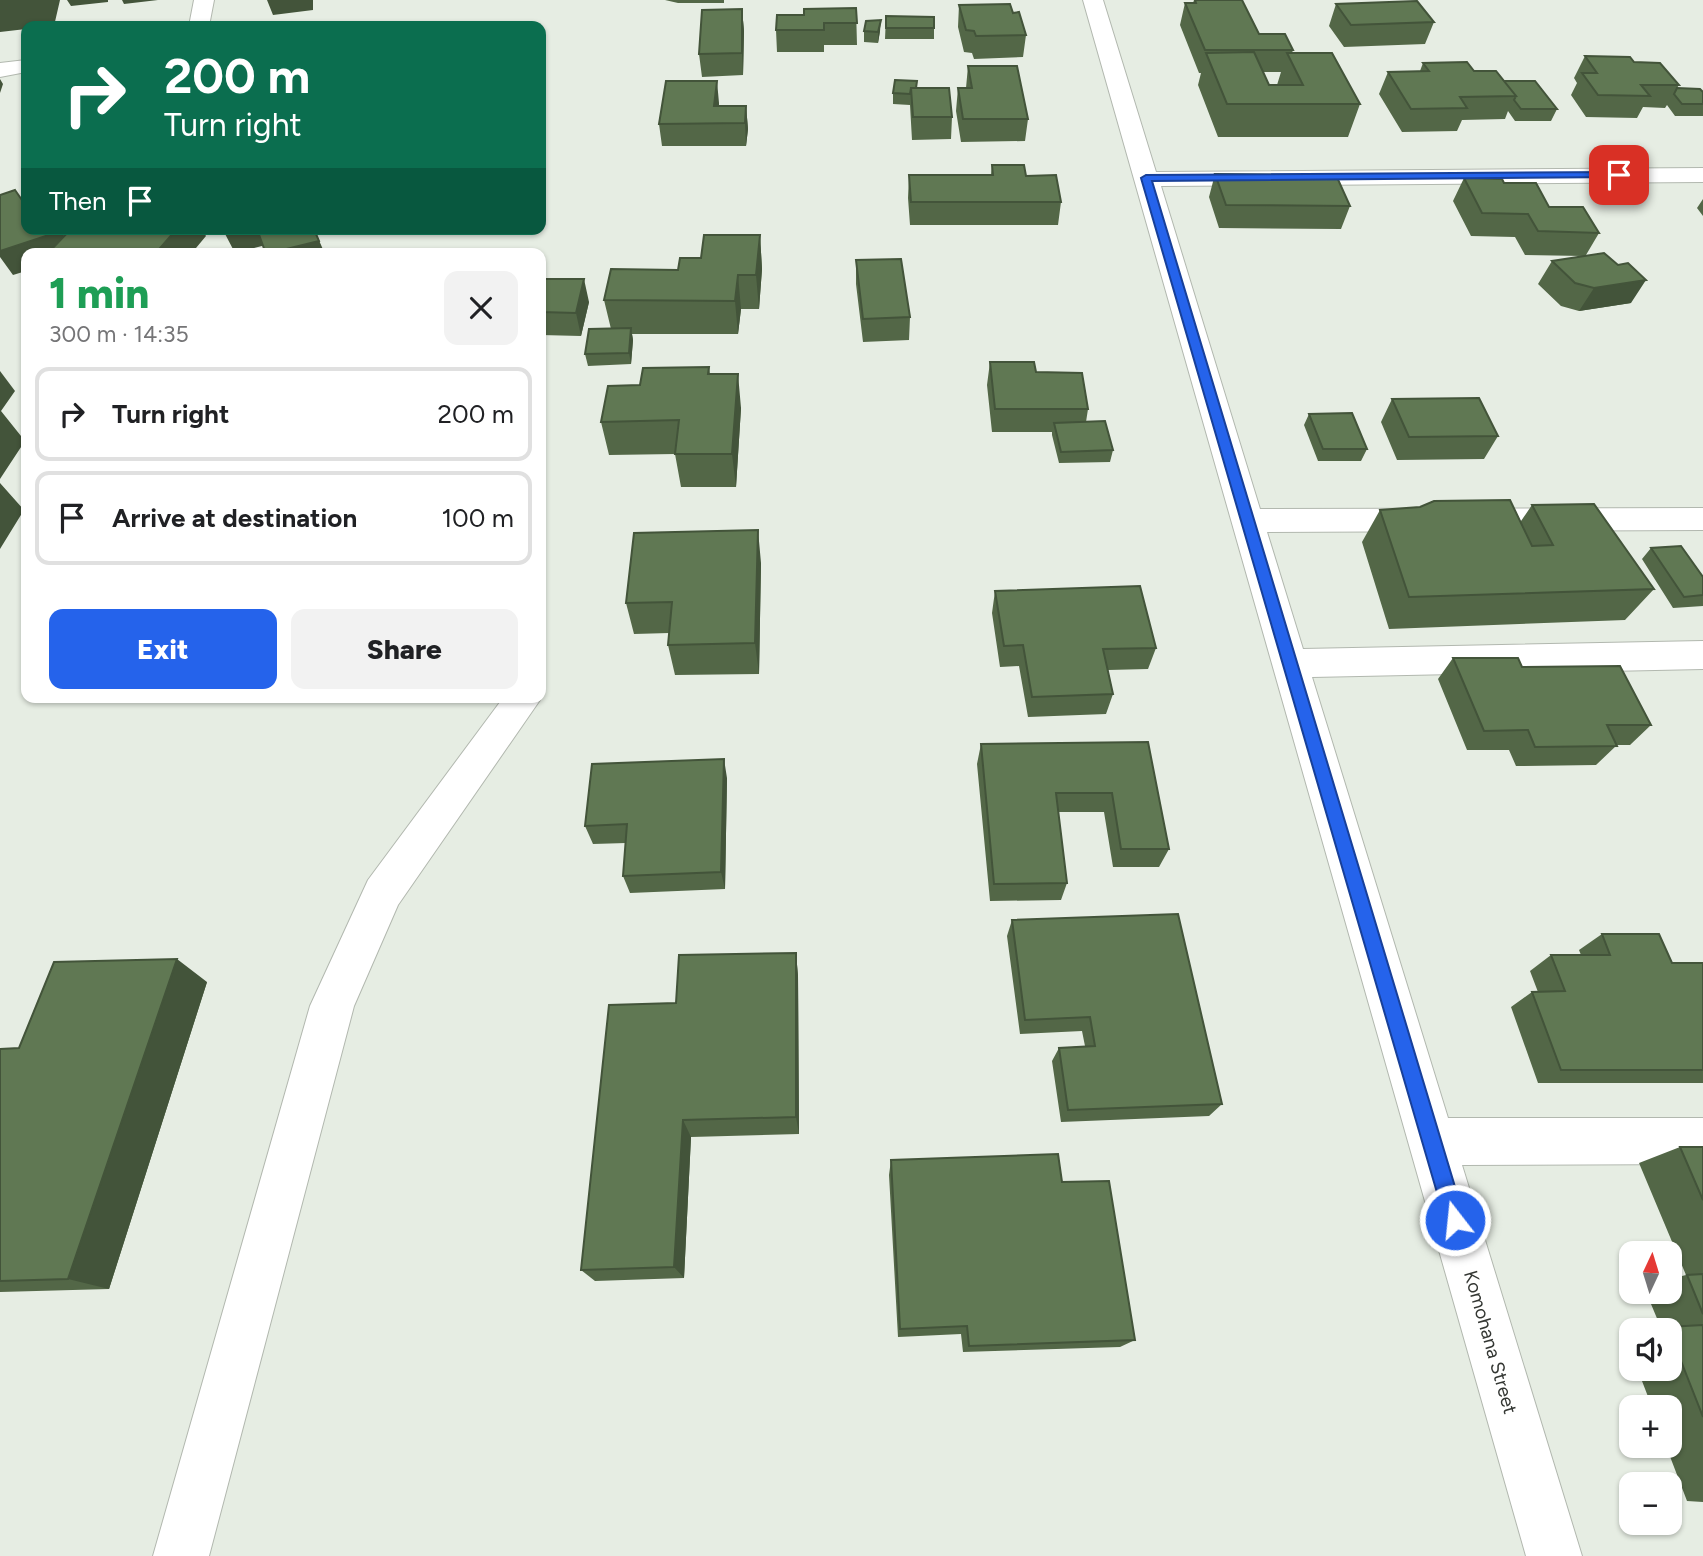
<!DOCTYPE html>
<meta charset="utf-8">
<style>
:root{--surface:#fff;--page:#f2f2f2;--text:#202124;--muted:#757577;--line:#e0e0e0;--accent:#2563eb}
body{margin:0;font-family:Figtree,sans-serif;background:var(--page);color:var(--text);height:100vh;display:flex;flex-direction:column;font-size:26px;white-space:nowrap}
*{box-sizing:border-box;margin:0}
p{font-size:23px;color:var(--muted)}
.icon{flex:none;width:38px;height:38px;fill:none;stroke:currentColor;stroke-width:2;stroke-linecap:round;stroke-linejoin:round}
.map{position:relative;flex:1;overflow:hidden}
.side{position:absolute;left:21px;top:248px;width:525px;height:455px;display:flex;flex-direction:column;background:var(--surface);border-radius:14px;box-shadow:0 2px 5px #0004}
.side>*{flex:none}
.hud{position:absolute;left:21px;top:21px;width:525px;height:214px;border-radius:14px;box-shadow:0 2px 5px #0004;background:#0b6e4f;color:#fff;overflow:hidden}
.needle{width:46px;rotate:4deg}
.buttons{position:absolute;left:1619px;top:1241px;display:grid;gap:14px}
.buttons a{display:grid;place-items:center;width:63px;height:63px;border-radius:14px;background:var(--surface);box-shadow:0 2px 5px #0004;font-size:35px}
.pin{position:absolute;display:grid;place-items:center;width:60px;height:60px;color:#fff;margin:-30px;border-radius:14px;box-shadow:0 4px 10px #0006}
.me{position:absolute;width:77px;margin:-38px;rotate:344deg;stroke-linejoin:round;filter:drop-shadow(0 0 5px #0008)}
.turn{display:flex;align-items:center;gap:24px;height:147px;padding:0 28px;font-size:32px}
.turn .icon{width:91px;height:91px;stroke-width:2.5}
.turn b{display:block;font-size:49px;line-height:60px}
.then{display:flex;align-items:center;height:66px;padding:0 28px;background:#0003;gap:14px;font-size:26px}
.round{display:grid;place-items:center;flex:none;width:74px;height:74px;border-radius:14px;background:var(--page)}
.summary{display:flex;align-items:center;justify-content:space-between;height:119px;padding:0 28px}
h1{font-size:42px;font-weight:800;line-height:52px;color:#1e9e55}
.action{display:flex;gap:14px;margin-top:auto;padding:14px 28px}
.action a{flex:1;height:80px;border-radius:14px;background:var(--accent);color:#fff;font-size:28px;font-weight:800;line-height:80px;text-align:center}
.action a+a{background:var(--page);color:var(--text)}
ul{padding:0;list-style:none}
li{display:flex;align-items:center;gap:21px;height:94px;margin:0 14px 10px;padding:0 14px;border:4px solid var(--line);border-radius:14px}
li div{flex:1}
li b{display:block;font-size:26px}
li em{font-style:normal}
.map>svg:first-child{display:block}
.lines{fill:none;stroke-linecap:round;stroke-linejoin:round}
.minor-casing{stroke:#b2b8af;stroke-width:2}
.minor{fill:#fff;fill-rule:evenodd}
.wall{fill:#536747;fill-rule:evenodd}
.shaded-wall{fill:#43543a}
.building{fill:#607853;stroke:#43543a;stroke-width:2}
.route{fill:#2563eb;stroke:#184099;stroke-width:2}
.labels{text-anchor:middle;stroke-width:7;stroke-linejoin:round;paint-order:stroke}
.street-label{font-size:19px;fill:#343733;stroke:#fff}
</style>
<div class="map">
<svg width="1703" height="1556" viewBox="0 0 1703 1556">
<rect width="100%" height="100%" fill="#e6ede3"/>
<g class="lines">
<!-- minor casing -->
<g class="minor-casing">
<path id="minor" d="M194,0H214L209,26H189Z
M1083,0H1103L1156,172L1703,168V182L1161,186L1260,509L1703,508V530L1267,532L1303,649L1703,641V669L1312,677L1448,1118H1703V1164L1462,1165L1582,1556H1526Z
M26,60V72L0,77V63Z
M503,698L540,700L398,905L354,1006L209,1556H153L310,1006L368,880Z"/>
</g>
<!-- minor -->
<use href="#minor" class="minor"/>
</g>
<!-- wall -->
<path class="wall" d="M665,0H724V3H678Z
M1194,0H1242L1259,34L1293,50L1292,53L1360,104L1348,137H1218L1198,85L1201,73H1199L1180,25L1185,3H1193ZM1263,72H1281L1277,85H1269Z
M1336,4L1434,22L1425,44L1344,47L1329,26Z
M959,5L1013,13L1026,35L1023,57L974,59L972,53L964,52L958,27Z
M856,8L857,45H824V52H777L776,30L804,15Z
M742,9L744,31L743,75L702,77L699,54Z
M886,16L934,28V39H885Z
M864,31H880L878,43L864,42Z
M1585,56L1634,62L1679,85L1677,88L1703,92V116H1675L1667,105L1665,108L1643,107L1637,118L1586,117L1571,95L1577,83L1574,78Z
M1423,63L1474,71L1504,81L1557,109L1551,121H1515L1508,111L1505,119L1462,120L1457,131L1402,132L1379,94L1388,72L1420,71Z
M968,66L1028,119L1025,141L961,142L956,111L958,88H966Z
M917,81V88L952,117L951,139L912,140L910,105L893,104V93Z
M719,103V106H746L748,129L746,146H662L659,124Z
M992,165L1026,176L1061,202L1058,225H910L908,198L909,175H991Z
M1215,174L1350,206L1341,229L1219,228L1209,197Z
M1464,178L1504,183L1599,233L1586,255L1631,303L1579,311L1561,306L1538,284L1552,261L1583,256L1525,255L1515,237L1471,236L1453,201Z
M1703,199V216L1697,208Z
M760,235L762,269L759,309H741L738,334H632L633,340L631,364L588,366L585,354L611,329L604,300L678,270L701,258Z
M856,260L910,317L909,340L863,342L856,284Z
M541,279L589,302L581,336L541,335Z
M990,362L1036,372L1088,409L1086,422L1113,450L1110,462L1059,463L1052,435V432H992L987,385Z
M709,367L710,374L741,408L736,487H681L675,454L609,455L601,422L640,385Z
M1392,399L1498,436L1484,459L1397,460L1381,422Z
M1309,414L1367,449L1361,461H1318L1304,425Z
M1532,505L1654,589L1625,620L1389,629L1362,542L1380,510L1521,521Z
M1651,548L1703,577V606L1673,608L1642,559Z
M761,563L759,674L675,675L668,645L669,633L634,634L626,603Z
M995,591L1156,648L1148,669L1108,670L1113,694L1106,714L1028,717L1019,666L1000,667L992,613Z
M1453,658L1522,667L1651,725L1630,745H1617L1596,765L1516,766L1509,750H1467L1438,679Z
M1148,742L1169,849L1159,867H1113L1104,812H1058L1067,883L1061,900L990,901L977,764L981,744Z
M727,778L725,889L630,893L623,876L626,843L593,844L585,826Z
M1012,920L1222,1104L1209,1116L1061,1122L1052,1061L1059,1048L1085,1046L1082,1031L1020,1034L1007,936Z
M1602,934L1672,963H1703V1083H1538L1511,1007L1532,992H1538L1530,971L1551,955H1581L1579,950Z
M796,953L798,976L799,1134L691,1137L684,1278L595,1281L581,1270L676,1003Z
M207,982L109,1289L0,1292V1049L19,1048Z
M1680,1147H1703V1502L1687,1501L1666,1446H1670V1407H1652L1637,1368H1670V1330H1651L1661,1328L1646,1292H1670V1279L1686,1275L1639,1163Z
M891,1160L1062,1182L1135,1340L1120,1347L963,1352L961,1334L898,1337L889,1175Z
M1631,1334V1353L1624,1335Z"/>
<!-- shaded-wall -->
<path class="shaded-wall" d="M0,0H60L54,26H26V29L0,32Z
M67,0H108V2L71,6Z
M122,0H158L124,4Z
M267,0H313V10L273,15Z
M742,9L744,31L743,75L742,53Z
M881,20L880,31L878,43V32Z
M0,79L3,84L0,93Z
M717,81L719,103L717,123L714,106Z
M746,106L748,129L746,146L745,123Z
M165,229H202L206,236L191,254H155Z
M258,229L266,245L235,253L223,230Z
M314,229L325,254H268Z
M61,231L76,254H26V271L13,275L0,257V251Z
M760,235L762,269L759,309L756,275Z
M738,275L741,309L738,334L735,301Z
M584,279L589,302L581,336L576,313Z
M1646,280L1631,303L1579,311L1594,288Z
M631,328L633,340L631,364L629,353Z
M0,371L15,391L1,411L25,441L0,479Z
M738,374L741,408L736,487L732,454Z
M0,483L24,510L0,549Z
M758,530L761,563L759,674L755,643Z
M724,759L727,778L725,889L721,872Z
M796,953L798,976L799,1134L796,1117Z
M177,959L207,982L109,1289L68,1279Z
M683,1120L691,1137L684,1278L674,1267Z"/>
<!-- building -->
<path class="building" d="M1195,0H1242L1259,34H1285L1293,50H1205L1185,3H1196Z
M1417,1L1434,22L1351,25L1336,4Z
M1010,4L1013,13L1019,12L1026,35L976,36L974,31L966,30L959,5Z
M856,8L857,23H824V30H776L777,15H804V9Z
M742,9V53L699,54L702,10Z
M886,16L934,17V28H886Z
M881,20L878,32L864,31L866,21Z
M1254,52L1269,85H1303L1287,53H1332L1360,104H1227L1206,53Z
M1585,56L1630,57L1634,62L1660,63L1679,85H1641L1650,96L1598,95L1582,73H1597Z
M1467,62L1474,71H1496L1516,96L1460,97L1467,108L1411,109L1388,72L1429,71L1423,63Z
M968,66H1017L1028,119H963L958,88H972Z
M895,80L917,81L916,88H911L910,94L893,93Z
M666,81H717L714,106H746L745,123L659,124Z
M1504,81H1535L1557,109H1521L1514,100L1516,96Z
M911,88H949L952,117H913Z
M1677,88L1700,89L1703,92V104H1682L1674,94Z
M992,165H1024L1026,176L1056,175L1061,202H911L909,175H993Z
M1215,174L1336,175L1350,206L1226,205Z
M1464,178L1502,179L1504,183H1536L1549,207H1583L1599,233L1538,231L1528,214L1482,213Z
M15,190L24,203L26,202V229H60L61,231L0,251V195Z
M71,229H165L164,230L175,231L155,254H47Z
M257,229H314L319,241L266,254Z
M704,235H760L756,275H738L735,301L604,300L611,269L678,270L680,258H701Z
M1604,253L1618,265L1628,263L1646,280L1594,288L1575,283L1552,261Z
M901,259L910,317L863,319L856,260Z
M541,279H584L576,313L541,312Z
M631,328L629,353L585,354L589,329Z
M990,362H1034L1036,372L1082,373L1088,409H995Z
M709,367L708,374H738L732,454H675L679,420L601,422L608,386L640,385L643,368Z
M1479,398L1498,436L1409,437L1392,399Z
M1352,413L1367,449H1323L1309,414Z
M1105,421L1113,450L1061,452L1054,423Z
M1510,500L1532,546L1553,545L1532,505L1594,504L1654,589L1409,597L1380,510L1420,507L1434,501Z
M758,530L755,643L668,645L672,602L626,603L634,533Z
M1681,546L1703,577V595L1684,597L1651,548Z
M1140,586L1156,648L1103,649L1113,694L1032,697L1023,645L1004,646L995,591Z
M1453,658H1518L1522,667L1620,666L1651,725H1607L1617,746L1535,747L1528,730L1484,731Z
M1148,742L1169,849H1121L1112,793H1056L1067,883L994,884L981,744Z
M724,759L721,872L623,876L627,824L585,826L592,764Z
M1178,914L1222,1104L1068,1110L1059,1048L1095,1046L1090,1017L1025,1020L1012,920Z
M1602,934H1659L1672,963H1703V1070H1561L1532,992L1565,991L1551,955H1610Z
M796,953V1117L683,1120L674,1267L581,1270L609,1005L676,1003L679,955Z
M177,959L68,1279L0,1281V1049L19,1048L54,962Z
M1680,1147H1703V1200Z
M1058,1154L1062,1182L1109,1181L1135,1340L969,1346L967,1326L900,1329L891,1160Z
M1703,1274V1314L1687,1275Z
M1703,1325V1417L1670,1333V1330H1668L1667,1327Z"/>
<!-- route -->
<path class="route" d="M1619,172L1624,175L1623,177L1152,181L1465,1220L1462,1227L1455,1230L1448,1227L1445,1220L1141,178L1146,175Z"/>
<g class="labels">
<!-- street labels -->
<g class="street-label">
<text transform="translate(1491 1342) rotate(74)" y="7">Komohana Street</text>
</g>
</g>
</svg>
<div class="buttons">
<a><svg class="needle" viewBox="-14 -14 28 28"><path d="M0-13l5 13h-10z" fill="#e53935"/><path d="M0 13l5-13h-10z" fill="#757577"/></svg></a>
<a><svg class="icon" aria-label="sound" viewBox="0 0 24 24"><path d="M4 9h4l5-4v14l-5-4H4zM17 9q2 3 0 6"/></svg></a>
<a>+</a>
<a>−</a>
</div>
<div class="pin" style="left:1619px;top:175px;background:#d93025"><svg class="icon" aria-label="arrive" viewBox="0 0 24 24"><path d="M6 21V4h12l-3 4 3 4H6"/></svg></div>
<svg class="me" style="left:1455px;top:1220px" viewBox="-20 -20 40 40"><circle r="17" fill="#2563eb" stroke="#fff" stroke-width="3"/><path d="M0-11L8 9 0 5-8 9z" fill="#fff"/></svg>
<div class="hud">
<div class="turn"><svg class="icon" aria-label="right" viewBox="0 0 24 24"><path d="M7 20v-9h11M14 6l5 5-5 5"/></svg><div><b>200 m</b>Turn right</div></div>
<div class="then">Then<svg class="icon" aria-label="arrive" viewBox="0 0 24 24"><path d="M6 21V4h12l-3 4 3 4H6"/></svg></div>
</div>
<section class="side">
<div class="summary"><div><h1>1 min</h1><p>300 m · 14:35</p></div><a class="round"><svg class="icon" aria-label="close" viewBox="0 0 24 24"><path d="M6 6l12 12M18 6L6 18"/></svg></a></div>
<ul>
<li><svg class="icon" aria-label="right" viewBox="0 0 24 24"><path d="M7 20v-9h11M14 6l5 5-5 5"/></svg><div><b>Turn right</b></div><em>200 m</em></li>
<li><svg class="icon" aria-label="arrive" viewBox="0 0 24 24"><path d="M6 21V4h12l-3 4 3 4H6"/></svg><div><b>Arrive at destination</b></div><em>100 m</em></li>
</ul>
<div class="action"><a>Exit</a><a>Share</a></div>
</section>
</div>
